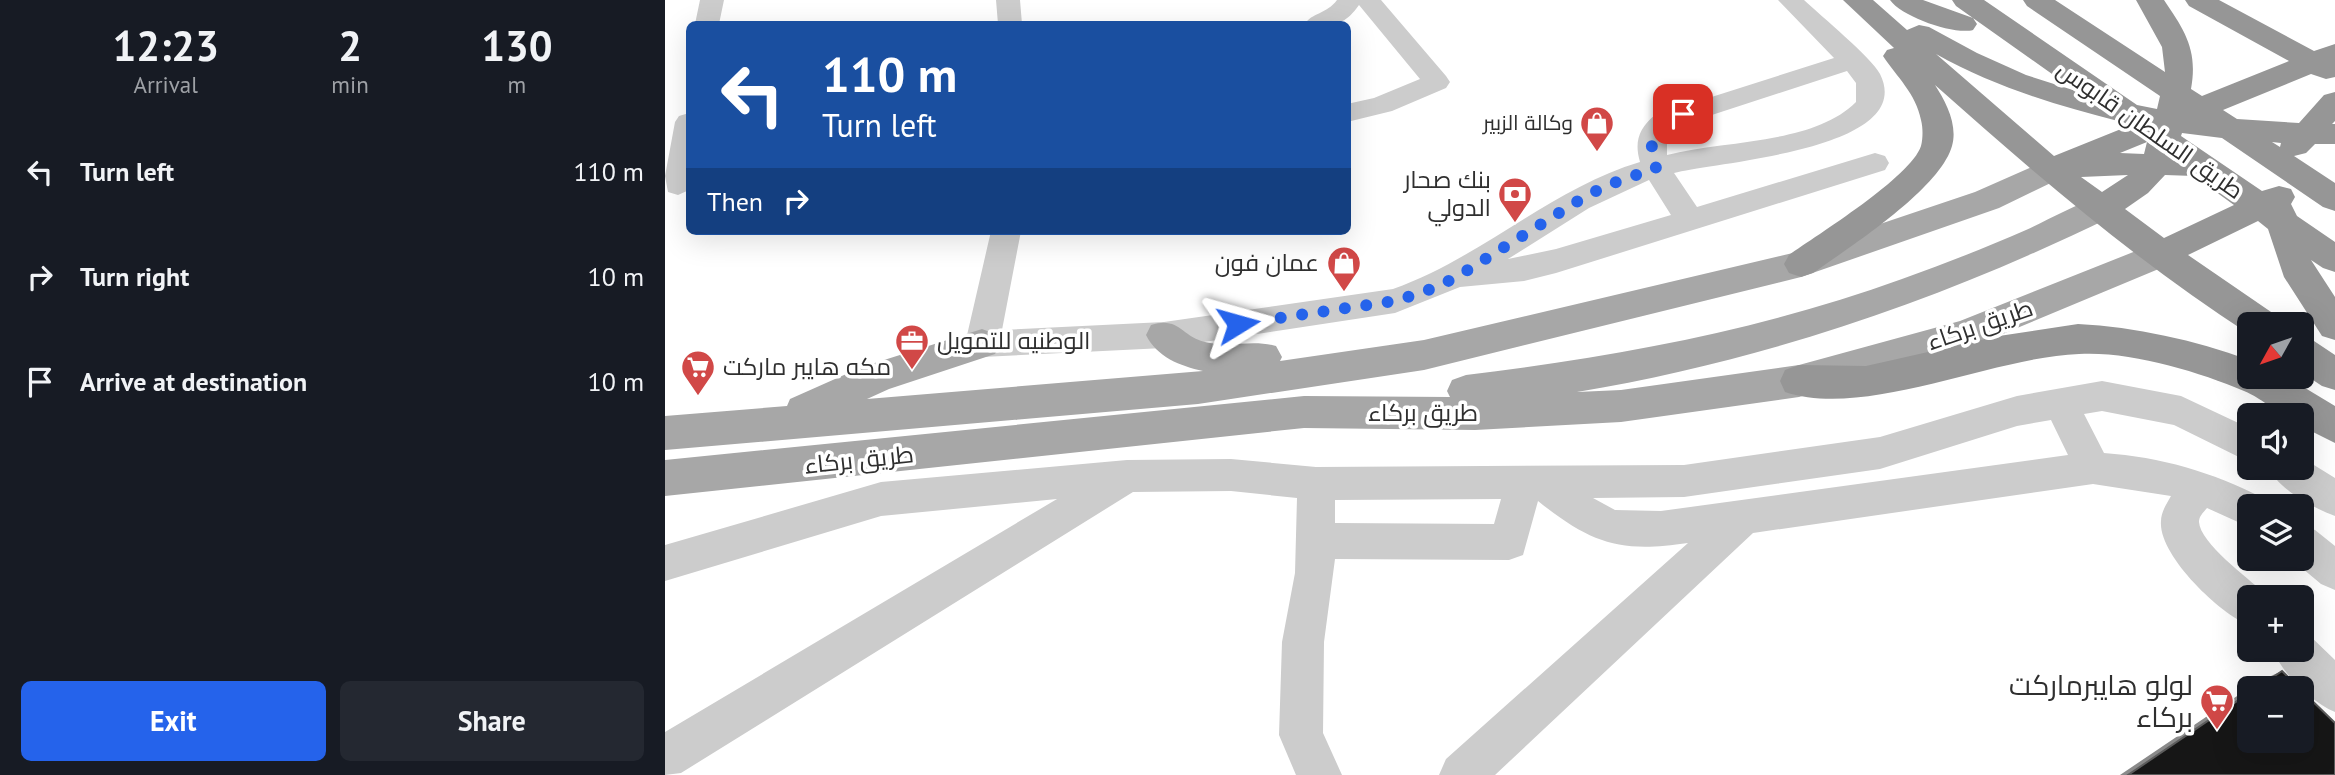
<!DOCTYPE html>
<meta charset="utf-8">
<style>
:root{--surface:#171b24;--page:#242831;--text:#f1f3f6;--muted:#9ea1a6;--accent:#2563eb}
body{margin:0;font-family:"PT Sans",Cairo,sans-serif;background:var(--page);color:var(--text);height:100vh;display:flex;flex-direction:column;font-size:26px;white-space:nowrap}
*{box-sizing:border-box;margin:0}
p{font-size:23px;color:var(--muted)}
.icon{flex:none;width:38px;height:38px;fill:none;stroke:currentColor;stroke-width:2;stroke-linecap:round;stroke-linejoin:round}
.map{position:relative;flex:1;overflow:hidden}
.panel{display:flex;flex-direction:column;background:var(--surface);width:665px}
.panel>*{flex:none}
.guide{position:absolute;left:21px;top:21px;width:665px;height:214px;border-radius:10px;box-shadow:0 7px 28px #0002;background:#1a4fa0;color:#fff;overflow:hidden}
.needle{width:46px;rotate:230deg}
.controls{position:absolute;left:1572px;top:312px;display:grid;gap:14px}
.controls a{display:grid;place-items:center;width:77px;height:77px;border-radius:10px;background:var(--surface);box-shadow:0 7px 28px #0002;font-size:35px}
.pin{position:absolute;display:grid;place-items:center;width:60px;height:60px;color:#fff;margin:-30px;border-radius:14px;box-shadow:0 4px 10px #0006}
.me{position:absolute;width:77px;margin:-38px;rotate:82deg;stroke-linejoin:round;filter:drop-shadow(0 0 5px #0008)}
.turn{display:flex;align-items:center;gap:24px;height:147px;padding:0 21px;font-size:32px}
.turn .icon{width:91px;height:91px;stroke-width:2.5}
.turn b{display:block;font-size:49px;line-height:60px}
.then{display:flex;align-items:center;height:66px;padding:0 21px;background:#0003;gap:14px;font-size:26px}
.eta{display:flex;justify-content:space-evenly;align-items:center;height:119px;text-align:center}
.eta b{font-size:42px;font-weight:700;line-height:49px}
.action{display:flex;gap:14px;margin-top:auto;padding:14px 21px}
.action a{flex:1;height:80px;border-radius:10px;background:var(--accent);color:#fff;font-size:28px;font-weight:700;line-height:80px;text-align:center}
.action a+a{background:var(--page);color:var(--text)}
ul{padding:0;list-style:none}
li{display:flex;align-items:center;gap:21px;height:105px;padding:0 21px}
li div{flex:1}
li b{display:block;font-size:26px}
li em{font-style:normal}
main{display:flex;flex:1;min-height:0}
.map>svg:first-child{display:block}
.lines{fill:none;stroke-linecap:round;stroke-linejoin:round}
.minor{fill:#ccc;fill-rule:evenodd}
.major{fill:#a7a7a7;fill-rule:evenodd}
.highway{fill:#969696;fill-rule:evenodd}
.wall{fill:#8a8a8a}
.building{fill:#161616;stroke:#5c5c5c;stroke-width:2}
.route{stroke:#2563eb;stroke-width:12;stroke-dasharray:0 21.6}
.labels{text-anchor:middle;stroke-width:7;stroke-linejoin:round;paint-order:stroke}
.far-poi-label{font-size:21px;fill:#2f2f2f;stroke:#fff;text-anchor:end}
.street-label{font-size:24px;fill:#2f2f2f;stroke:#fff}
.poi-label{font-size:24px;fill:#2f2f2f;stroke:#fff;text-anchor:end}
.near-poi-label{font-size:28px;fill:#2f2f2f;stroke:#fff;text-anchor:end}
</style>
<main>
<section class="panel">
<div class="eta">
<div><b>12:23</b><p>Arrival</p></div>
<div><b>2</b><p>min</p></div>
<div><b>130</b><p>m</p></div>
</div>
<ul>
<li><svg class="icon" aria-label="left" viewBox="0 0 24 24"><path d="M17 20v-9H6M10 6l-5 5 5 5"/></svg><div><b>Turn left</b></div><em>110 m</em></li>
<li><svg class="icon" aria-label="right" viewBox="0 0 24 24"><path d="M7 20v-9h11M14 6l5 5-5 5"/></svg><div><b>Turn right</b></div><em>10 m</em></li>
<li><svg class="icon" aria-label="arrive" viewBox="0 0 24 24"><path d="M6 21V4h12l-3 4 3 4H6"/></svg><div><b>Arrive at destination</b></div><em>10 m</em></li>
</ul>
<div class="action"><a>Exit</a><a>Share</a></div>
</section>
<div class="map">
<svg width="1670" height="775" viewBox="0 0 1670 775">
<rect width="100%" height="100%" fill="#fff"/>
<g class="lines">
<!-- minor -->
<path class="minor" d="M35,0H59L54,24H30Z
M331,0H355L357,24H333Z
M672,0H716L781,76L785,82L781,88L727,111L682,122V104L709,98L755,79L694,5C677,29 667,24 640,24C646,13 662,14 672,0Z
M1113,0H1139C1156,16 1206,57 1215,74C1253,150 1049,162 1009,173L1032,207L1210,153L1220,156L1224,163L1220,170L891,273L859,281L795,287L730,313L499,348L317,357L305,353L300,344L326,231H356L337,330L499,322L728,289C816,258 885,189 975,162C969,142 974,128 990,115L1169,58ZM1182,71L1191,83V102C1148,145 1058,140 1002,155V135L1010,127ZM984,180L1006,215L891,249L843,259L924,208Z
M24,113V190L13,195L3,192L0,176L10,122L14,116Z
M1437,381L1516,396L1584,428V462L1509,425L1437,411L1419,414L1439,453C1496,457 1547,472 1598,498L1601,506H1584V527L1542,508C1538,513 1534,516 1534,522C1535,543 1583,578 1598,592L1600,597H1584V625C1555,614 1493,555 1496,521C1496,512 1502,503 1506,496L1428,484L1088,533L830,775H774L781,759L1023,543C955,553 927,544 873,501L858,555L844,560L670,559L659,642L658,733L677,775H631L614,735L617,642L630,573L632,498L566,491L468,492L16,773L0,775V732L392,499L216,516L0,581V545L216,482L462,460L566,459L651,467L1019,465L1215,437L1352,396ZM1386,420L1403,455L996,511L950,510L928,498L1019,497L1215,469L1352,426ZM836,499L829,524L670,523V500Z
M1636,457L1670,478V516C1648,508 1613,489 1603,467H1636Z
M1636,525L1650,530L1670,546V590L1656,584L1625,558H1636Z
M1636,632L1643,634L1670,660V712C1645,701 1618,674 1607,649H1636Z"/>
<!-- major -->
<path class="major" d="M1385,159L1396,162L1401,170L1396,178L1334,208L1136,277L759,370L533,404L0,450V416L122,406L125,399L197,367L317,329L330,334L336,344L330,354L224,389L202,399L538,371C515,366 492,357 481,335L486,325C514,316 516,336 540,342C564,348 588,339 611,346L617,357L615,361L759,340L1132,252L1310,192Z
M1434,197L1446,201L1451,209L1446,217C1276,300 1098,361 912,392L956,390L1134,365L1295,321L1496,241L1508,245L1513,254L1508,263L1316,343L1134,397L956,422L810,430L639,428L0,496V460L639,396L785,397L782,391L787,380L801,375C949,357 1096,330 1237,279C1279,264 1320,248 1361,230C1385,219 1409,205 1434,197Z"/>
<!-- highway -->
<path class="highway" d="M1178,0H1208L1242,30L1254,25L1264,27L1312,53L1361,75L1411,91L1291,6L1287,0H1319L1472,105L1492,109L1495,96L1362,6L1358,0H1390L1500,72L1497,47L1471,0H1499C1520,31 1533,50 1526,89L1537,96L1624,61L1524,6L1520,0H1554L1649,51L1670,44V77L1661,79L1646,74L1558,110L1572,119L1634,123L1659,95L1670,92V121L1667,124H1670V144H1650L1641,153L1629,156L1670,183V211L1658,207L1557,138L1517,133L1516,136L1597,191L1614,186L1626,189L1630,197L1626,204L1632,216L1670,242V272L1658,268L1646,260L1670,297V340L1657,336L1619,277L1603,229L1593,221L1523,255L1609,314L1614,324H1584V334C1471,261 1370,174 1270,85C1281,102 1293,125 1287,146C1275,189 1185,247 1148,273L1136,277L1124,273L1119,264L1124,255C1152,235 1246,177 1256,146C1258,138 1258,128 1256,120C1251,94 1232,77 1218,56L1222,50L1229,48ZM1271,54C1328,86 1390,105 1453,121L1461,127L1389,156ZM1482,142L1479,154L1455,153ZM1607,142L1616,143L1615,147ZM1463,175L1437,192L1416,177ZM1500,175L1529,176L1569,205L1499,238L1460,209L1483,193Z
M1225,0H1258L1308,18L1312,24L1308,30C1289,35 1237,17 1225,0Z
M1413,324C1471,327 1529,340 1584,360V376H1620L1670,406V443L1636,426V415C1608,415 1603,401 1579,391C1532,371 1465,351 1414,354C1327,357 1201,419 1120,392L1115,381L1120,370L1134,365L1201,366L1334,336Z
M1636,337L1649,341L1670,355V390L1657,386L1636,372Z"/>
</g>
<!-- wall -->
<path class="wall" d="M1617,671L1634,688H1584L1595,681Z
M1584,688V740L1670,775H1455Z"/>
<!-- building -->
<path class="building" d="M1617,671L1634,688H1592Z
M1636,690L1670,723V775H1463L1584,693V740H1636Z"/>
<g class="lines">
<!-- route -->
<path class="route" d="M573,324L730,301L761,291L790,278L921,196L943,185L991,168C982,135 986,126 1018,114"/>
</g>
<!-- icons -->
<defs>
<g id="shop-pin" transform="scale(1.75)"><path d="M0 17L-7.5 6A9.5 9.5 0 1 1 7.5 6Z" fill="#d14847" stroke="#fff"/><path d="M-5-2.5h2.3a2.7 3.5 0 0 1 5.4 0H5L5.5 6h-11ZM-1.5-2.5h3a1.5 2.3 0 0 0-3 0Z" fill="#fff"/></g>
<g id="bank-pin" transform="scale(1.75)"><path d="M0 17L-7.5 6A9.5 9.5 0 1 1 7.5 6Z" fill="#d14847" stroke="#fff"/><path d="M-6-4H6V4H-6ZM0-2.3a2.3 2.3 0 1 0 0 4.6a2.3 2.3 0 1 0 0-4.6Z" fill="#fff"/></g>
<g id="office-pin" transform="scale(1.75)"><path d="M0 17L-7.5 6A9.5 9.5 0 1 1 7.5 6Z" fill="#d14847" stroke="#fff"/><path d="M-6-3h4V-5.5h4V-3h4V5H-6ZM-1-4.5V-3h2v-1.5ZM-6 0V1H6V0Z" fill="#fff"/></g>
<g id="supermarket-pin" transform="scale(1.75)"><path d="M0 17L-7.5 6A9.5 9.5 0 1 1 7.5 6Z" fill="#d14847" stroke="#fff"/><path d="M-6-5.5h2.5l.6 2H6L4.5 2H-2.5L-4.4-4H-6ZM-1.5 3.2a1.3 1.3 0 1 0 .1 0ZM3 3.2a1.3 1.3 0 1 0 .1 0Z" fill="#fff"/></g>
</defs>
<g fill-rule="evenodd">
<use href="#shop-pin" x="932" y="123"/>
<use href="#bank-pin" x="850" y="194"/>
<use href="#shop-pin" x="679" y="263"/>
<use href="#office-pin" x="247" y="341"/>
<use href="#supermarket-pin" x="33" y="367"/>
<use href="#supermarket-pin" x="1552" y="701"/>
</g>
<g class="labels">
<!-- far-poi labels -->
<g class="far-poi-label">
<text x="908" y="130">وكالة الزبير</text>
</g>
<!-- street labels -->
<g class="street-label">
<text transform="translate(1485 130) rotate(35)" y="8">طريق السلطان قابوس</text>
<text transform="translate(1315 325) rotate(-19)" y="8">طريق بركاء</text>
<text x="758" y="421">طريق بركاء</text>
<text transform="translate(194 460) rotate(-6)" y="8">طريق بركاء</text>
</g>
<!-- poi labels -->
<g class="poi-label">
<text x="826" y="188">بنك صحار<tspan x="826" dy="28">الدولي</tspan></text>
<text x="654" y="271">عمان فون</text>
<text x="272" y="349" text-anchor="start">الوطنيه للتمويل</text>
<text x="58" y="375" text-anchor="start">مكه هايبر ماركت</text>
</g>
<!-- near-poi labels -->
<g class="near-poi-label">
<text x="1528" y="695">لولو هايبرماركت<tspan x="1528" dy="32">بركاء</tspan></text>
</g>
</g>
</svg>
<div class="controls">
<a><svg class="needle" viewBox="-14 -14 28 28"><path d="M0-13l5 13h-10z" fill="#e53935"/><path d="M0 13l5-13h-10z" fill="#9ea1a6"/></svg></a>
<a><svg class="icon" aria-label="sound" viewBox="0 0 24 24"><path d="M4 9h4l5-4v14l-5-4H4zM17 9q2 3 0 6"/></svg></a>
<a><svg class="icon" aria-label="layers" viewBox="0 0 24 24"><path d="M12 4l9 5-9 5-9-5zM3 14l9 5 9-5"/></svg></a>
<a>+</a>
<a>−</a>
</div>
<div class="pin" style="left:1018px;top:114px;background:#d93025"><svg class="icon" aria-label="arrive" viewBox="0 0 24 24"><path d="M6 21V4h12l-3 4 3 4H6"/></svg></div>
<svg class="me" style="left:573px;top:324px" viewBox="-20 -20 40 40"><path d="M0-17L14 15 0 8-14 15z" fill="#2563eb" stroke="#fff" stroke-width="4"/></svg>
<div class="guide">
<div class="turn"><svg class="icon" aria-label="left" viewBox="0 0 24 24"><path d="M17 20v-9H6M10 6l-5 5 5 5"/></svg><div><b>110 m</b>Turn left</div></div>
<div class="then">Then<svg class="icon" aria-label="right" viewBox="0 0 24 24"><path d="M7 20v-9h11M14 6l5 5-5 5"/></svg></div>
</div>
</div>
</main>
